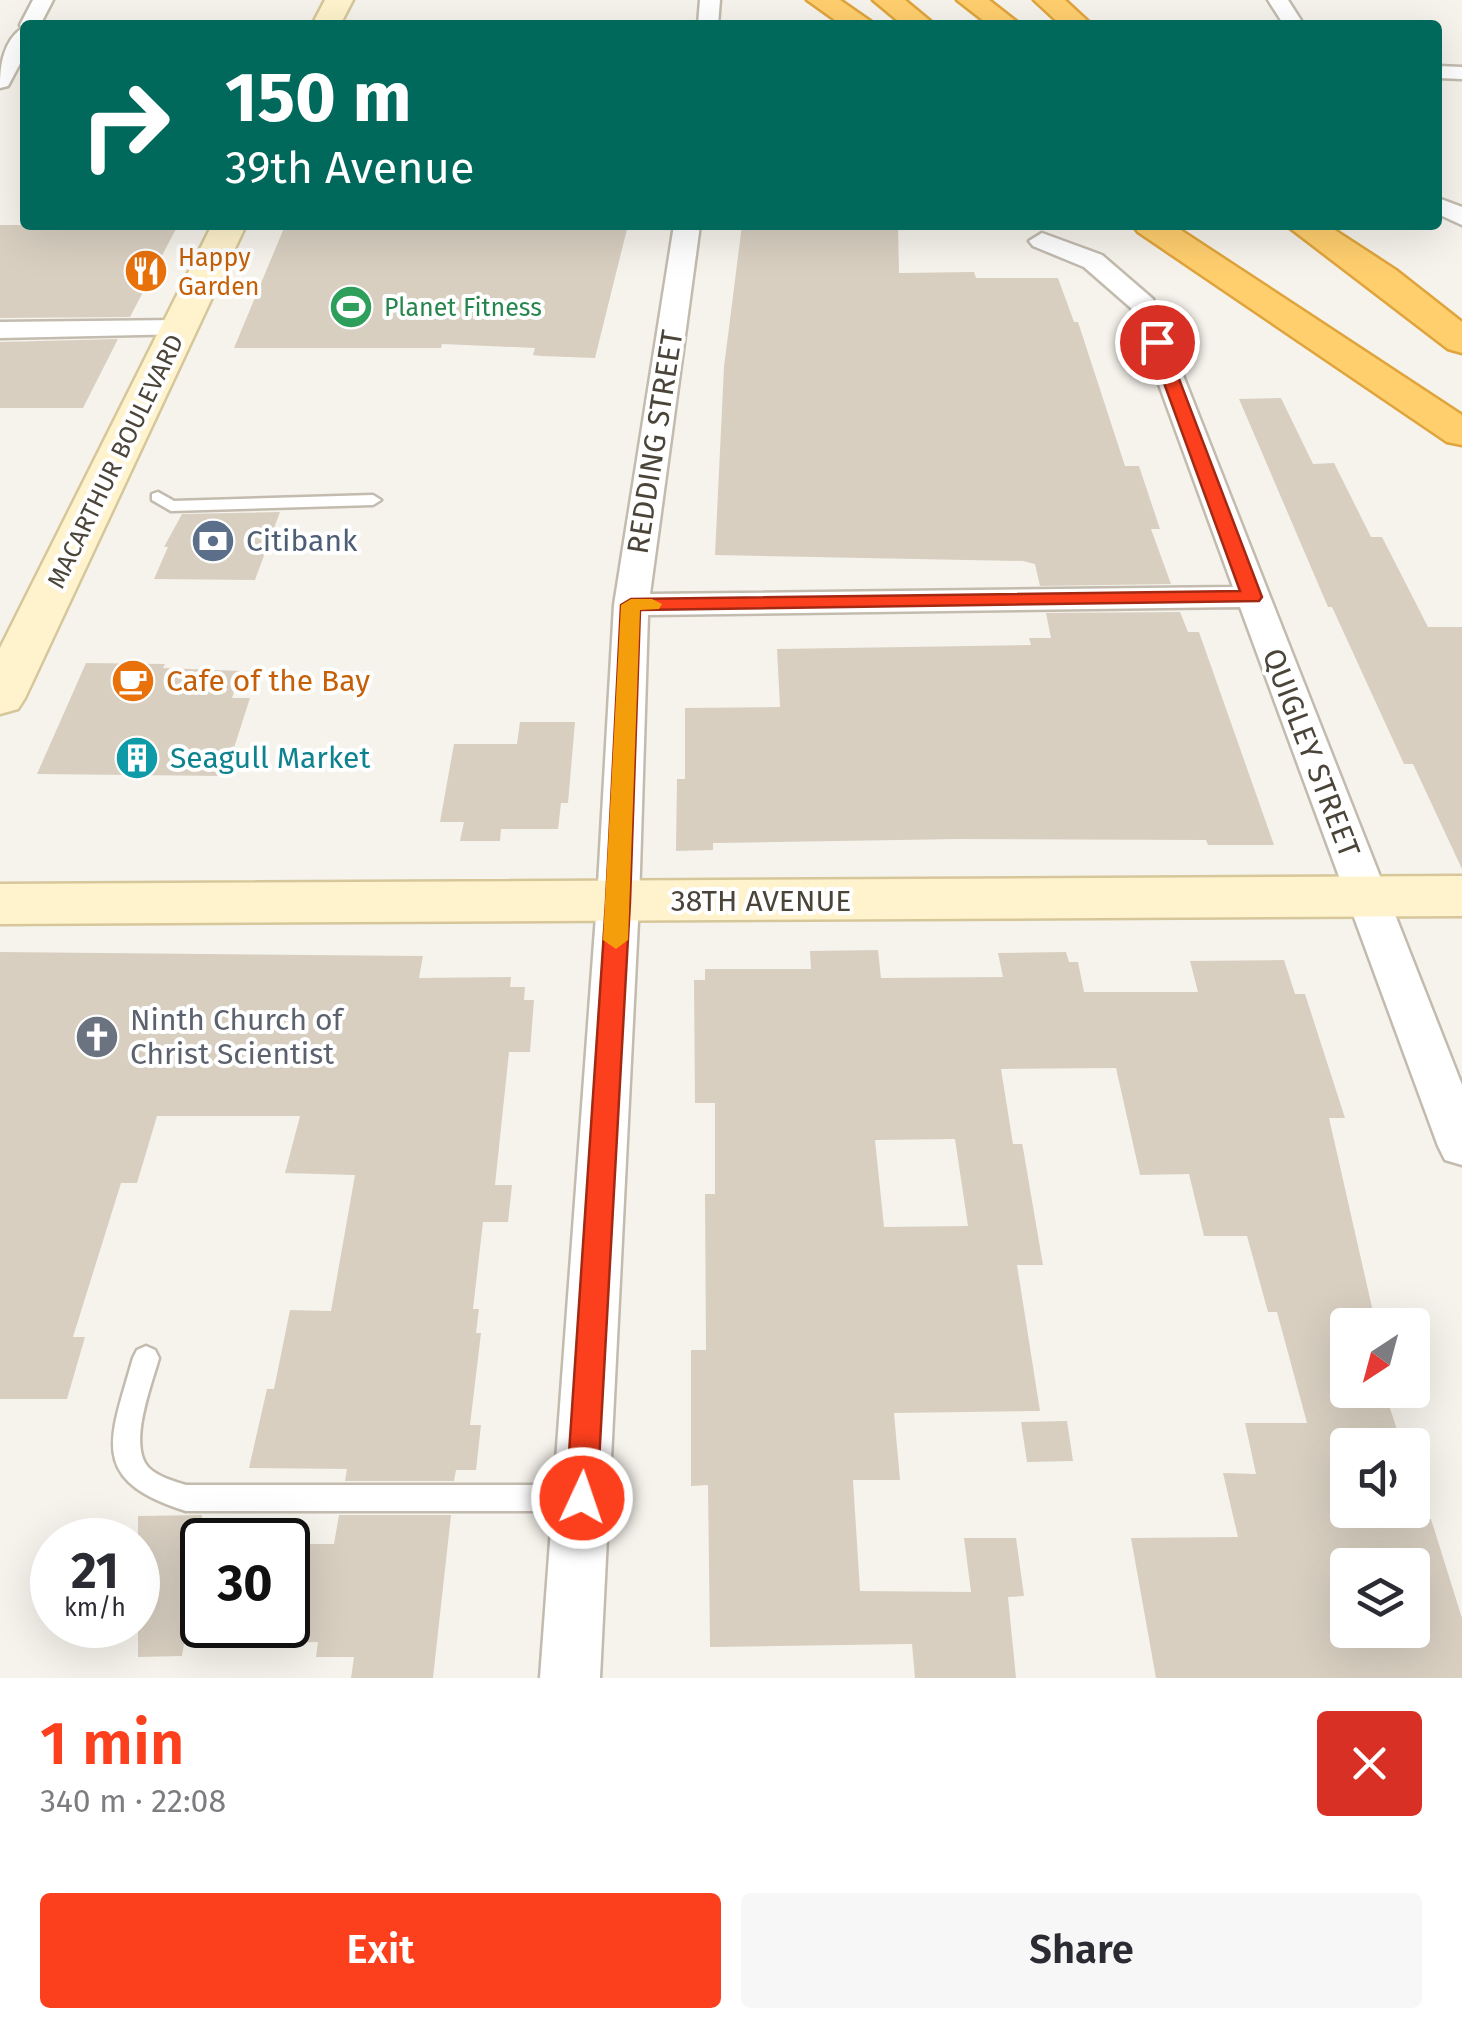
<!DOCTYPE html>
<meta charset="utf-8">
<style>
:root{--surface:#fff;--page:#f7f7f7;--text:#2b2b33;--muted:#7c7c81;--accent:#fc3f1d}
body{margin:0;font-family:"Fira Sans",sans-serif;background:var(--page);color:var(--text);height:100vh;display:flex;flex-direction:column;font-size:38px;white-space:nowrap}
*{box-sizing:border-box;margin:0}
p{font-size:32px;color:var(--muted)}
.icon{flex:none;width:55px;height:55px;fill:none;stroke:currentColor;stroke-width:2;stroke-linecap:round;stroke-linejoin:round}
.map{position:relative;height:1678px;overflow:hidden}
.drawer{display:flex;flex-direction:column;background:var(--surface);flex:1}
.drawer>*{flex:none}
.guide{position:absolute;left:20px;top:20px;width:1422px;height:210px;border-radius:10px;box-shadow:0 10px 40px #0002;background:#00695c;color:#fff;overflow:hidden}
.needle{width:65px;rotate:216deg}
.buttons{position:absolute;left:1330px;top:1308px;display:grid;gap:20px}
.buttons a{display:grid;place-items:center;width:100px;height:100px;border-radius:10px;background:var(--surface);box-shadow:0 10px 40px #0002;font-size:50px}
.speed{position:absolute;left:30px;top:1518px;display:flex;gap:20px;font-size:50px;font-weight:700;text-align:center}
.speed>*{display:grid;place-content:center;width:130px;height:130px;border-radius:50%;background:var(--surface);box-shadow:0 10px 40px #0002;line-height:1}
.speed small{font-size:25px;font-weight:400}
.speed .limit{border:5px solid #111;border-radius:15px;background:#fff;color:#111}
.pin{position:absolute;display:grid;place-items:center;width:85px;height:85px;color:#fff;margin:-42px;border:5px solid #fff;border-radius:50%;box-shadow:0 2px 10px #0007}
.me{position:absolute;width:110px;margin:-55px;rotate:3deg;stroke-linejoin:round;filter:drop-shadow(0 0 8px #0008)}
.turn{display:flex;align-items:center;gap:35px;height:210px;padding:0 40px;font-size:45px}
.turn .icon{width:130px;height:130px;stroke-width:2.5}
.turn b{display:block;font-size:70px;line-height:85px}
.round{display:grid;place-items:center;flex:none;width:105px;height:105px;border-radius:10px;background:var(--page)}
.summary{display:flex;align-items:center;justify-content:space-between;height:170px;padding:0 40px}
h1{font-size:60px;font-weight:600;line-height:75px;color:var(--accent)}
.action{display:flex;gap:20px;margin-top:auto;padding:20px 40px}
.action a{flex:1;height:115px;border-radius:10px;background:var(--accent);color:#fff;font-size:40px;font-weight:600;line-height:115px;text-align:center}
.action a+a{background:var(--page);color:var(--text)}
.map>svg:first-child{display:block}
.building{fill:#d8cfc1;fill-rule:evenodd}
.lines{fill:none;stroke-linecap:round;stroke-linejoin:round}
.lane-casing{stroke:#c2bbae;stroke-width:5}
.street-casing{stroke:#c2bbae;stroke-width:5}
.secondary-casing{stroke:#d6c79b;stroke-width:5}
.highway-casing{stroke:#e0a43c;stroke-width:5}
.lane{fill:#fff;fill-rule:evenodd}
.street{fill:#fff;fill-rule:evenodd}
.secondary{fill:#fff3cd;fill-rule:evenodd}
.highway{fill:#ffcf6e;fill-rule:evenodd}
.route{fill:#fc3f1d;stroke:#a42913;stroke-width:2.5}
.slow{fill:#f59e0b}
.labels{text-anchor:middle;stroke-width:8;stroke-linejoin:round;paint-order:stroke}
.far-food-label{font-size:25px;fill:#c56008;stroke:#fff;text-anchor:start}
.far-leisure-label{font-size:25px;fill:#27864d;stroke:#fff;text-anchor:start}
.far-street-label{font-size:25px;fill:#4b4439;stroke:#fff}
.street-label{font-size:30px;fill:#4b4439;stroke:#fff}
.service-label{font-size:30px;fill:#4e5e75;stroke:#fff;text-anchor:start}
.food-label{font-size:30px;fill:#c56008;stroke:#fff;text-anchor:start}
.culture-label{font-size:30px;fill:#0d838f;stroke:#fff;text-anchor:start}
.worship-label{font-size:30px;fill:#5b616d;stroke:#fff;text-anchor:start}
</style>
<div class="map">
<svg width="1462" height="1678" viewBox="0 0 1462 1678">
<rect width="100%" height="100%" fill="#f6f3ec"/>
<!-- building -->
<path class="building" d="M0,225H178L130,317L0,318Z
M520,225H628L595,358L541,356L533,355L535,348L442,344L441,348H234L284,228L518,230Z
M742,225H898L899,273L974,272L976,278H1058L1074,322H1078L1125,466H1139L1160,529H1151L1171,584L1040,586L1035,564L1023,561L715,555L724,367Z
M118,339L83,408H0V342Z
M1281,398L1313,464L1334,463L1371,537H1382L1428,627H1462V869L1413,764H1404L1332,607H1328L1239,399Z
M280,512L255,580L154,579L168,547H164L182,514Z
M1180,612L1188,632H1199L1274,845H1208L1206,840L958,839L713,843V850L676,851L677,779H685V708L780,707L777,649L1031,645L1029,638H1051L1046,613Z
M86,663L165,664L163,668L241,671L232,698H250L225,776L37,774Z
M520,722H575L568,803H561L558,829H501L500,841H460L464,822H440L454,744H517Z
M878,950L881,978L1003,977L998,953L1066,952L1069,962H1078L1084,992H1198L1190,961L1284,960L1295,994H1305L1345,1118H1329L1376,1325H1348V1390H1384L1402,1445H1348V1510H1412V1479L1425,1519H1431L1462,1618V1678H1156L1131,1538L1238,1537L1223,1473L1256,1474L1245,1423H1307L1277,1312H1268L1247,1236H1204L1189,1174L1140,1175L1116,1068L1001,1069L1013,1144H1022L1023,1148L1043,1265H1017L1040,1411L894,1413L900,1480H853L860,1591L971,1592L964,1538H1016L1024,1596L1008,1597L1016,1678H915L912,1644L710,1647L708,1485L691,1486V1350H706L705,1194H715V1103H695L694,980H705V969H811L810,951ZM955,1139L968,1226L884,1227L875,1140ZM1348,1565H1412V1630H1348Z
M0,952L423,956L419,978L511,977L510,987H525L524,1000H534L530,1052H509L495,1185H512L508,1222H483L473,1309H479L476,1333H481L470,1425H481L476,1470H456L454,1481H345L347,1469L249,1468L267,1389H274L290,1310L331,1311L355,1175L285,1173L300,1116H157L137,1183H121L73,1337H85L67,1399H0Z
M1067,1421L1073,1461L1027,1462L1021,1422Z
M202,1515V1643L184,1644L182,1656L138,1657V1516Z
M339,1515H451L433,1678H351L354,1657H316L318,1642L288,1643V1544H334Z"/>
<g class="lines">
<!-- lane casing -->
<g class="lane-casing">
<path id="lane" d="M158,492L174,501L373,495L381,500L373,505L171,511L152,500V494Z
M146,1346L155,1350L159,1358C152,1384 127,1446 149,1468C159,1477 173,1481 186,1485H579L589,1489L593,1498L589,1507L579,1511H186C87,1480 110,1440 133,1358L137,1350Z"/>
</g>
<!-- street casing -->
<g class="street-casing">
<path id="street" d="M33,0H53L40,25H25V54L8,86L0,88C0,65 3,42 22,28L20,25Z
M700,0H720L718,25H698Z
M1268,0H1288L1304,25H1284Z
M1438,66L1462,67V79L1438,78Z
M1438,198L1462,207V225L1438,214Z
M674,225H700L650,594L1233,587L1131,308L1084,267L1033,246L1029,241L1042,233L1102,255L1153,299L1462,1085V1165L1445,1160L1438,1146L1240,607L648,615L639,902L600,1678H540L597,902L614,605Z
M179,320L189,322L193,328L189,334L0,338V322Z"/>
</g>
<!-- secondary casing -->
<g class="secondary-casing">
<path id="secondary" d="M325,0H353L340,25H312Z
M212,225H246L25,698L18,709L0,714V648Z
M1462,876V916L0,924V884Z"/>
</g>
<!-- highway casing -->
<g class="highway-casing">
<path id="highway" d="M807,0H840L876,25H842Z
M873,0H905L935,25H903Z
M957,0H989L1021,25H989Z
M1034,0H1065L1092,25H1061Z
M1133,225H1173L1462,415V445L1447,442L1138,232Z
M1286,225H1327L1396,270L1462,322V353L1448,349Z"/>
</g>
<!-- lane -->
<use href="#lane" class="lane"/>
<!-- street -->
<use href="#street" class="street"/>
<!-- secondary -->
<use href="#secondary" class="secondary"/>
<!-- highway -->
<use href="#highway" class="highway"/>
</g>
<!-- route -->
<path class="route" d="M1157,337L1165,342L1262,597L1259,601L640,610L630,902L597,1498L593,1508L582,1513L570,1508L566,1498L606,902L621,605L631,599L1240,591L1149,342Z"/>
<!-- slow -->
<path class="slow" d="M631,599H652L662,604L659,609L640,610L628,940L616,949L603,940L621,605Z"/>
<!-- icons -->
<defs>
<g id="restaurant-disc" transform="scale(2.25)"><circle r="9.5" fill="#e8710a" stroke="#fff"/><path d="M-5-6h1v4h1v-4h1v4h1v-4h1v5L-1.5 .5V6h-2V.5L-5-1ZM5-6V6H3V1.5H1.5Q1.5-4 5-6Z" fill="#fff"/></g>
<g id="stadium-disc" transform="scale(2.25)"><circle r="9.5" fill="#2e9e5b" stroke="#fff"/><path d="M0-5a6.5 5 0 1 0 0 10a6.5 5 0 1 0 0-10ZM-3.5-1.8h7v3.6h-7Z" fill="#fff"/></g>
<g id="bank-disc" transform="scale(2.25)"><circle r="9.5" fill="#5c6f8a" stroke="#fff"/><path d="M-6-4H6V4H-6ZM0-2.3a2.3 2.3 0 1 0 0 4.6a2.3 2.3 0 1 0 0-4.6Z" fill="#fff"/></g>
<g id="cafe-disc" transform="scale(2.25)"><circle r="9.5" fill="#e8710a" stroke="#fff"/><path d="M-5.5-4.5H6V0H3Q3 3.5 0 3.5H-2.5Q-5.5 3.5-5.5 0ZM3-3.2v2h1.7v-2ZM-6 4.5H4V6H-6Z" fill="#fff"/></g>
<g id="building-disc" transform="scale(2.25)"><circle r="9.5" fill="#0f9aa8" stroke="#fff"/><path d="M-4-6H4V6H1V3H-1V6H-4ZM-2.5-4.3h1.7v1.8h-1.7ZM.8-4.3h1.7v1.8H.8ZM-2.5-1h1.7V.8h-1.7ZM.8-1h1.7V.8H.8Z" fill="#fff"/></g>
<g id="church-disc" transform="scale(2.25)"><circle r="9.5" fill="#6b7280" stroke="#fff"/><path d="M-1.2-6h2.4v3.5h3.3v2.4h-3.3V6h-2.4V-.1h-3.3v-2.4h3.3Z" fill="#fff"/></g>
</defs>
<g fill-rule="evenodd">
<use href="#restaurant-disc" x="146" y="271"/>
<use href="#stadium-disc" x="351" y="307"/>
<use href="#bank-disc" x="213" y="541"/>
<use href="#cafe-disc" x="133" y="681"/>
<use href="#building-disc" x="137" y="758"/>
<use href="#church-disc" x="97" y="1037"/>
</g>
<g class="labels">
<!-- far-food labels -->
<g class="far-food-label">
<text x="178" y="266">Happy<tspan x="178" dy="29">Garden</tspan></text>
</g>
<!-- far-leisure labels -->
<g class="far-leisure-label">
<text x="384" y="316">Planet Fitness</text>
</g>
<!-- far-street labels -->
<g class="far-street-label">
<text transform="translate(115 461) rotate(-64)" y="9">MACARTHUR BOULEVARD</text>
</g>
<!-- street labels -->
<g class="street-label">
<text transform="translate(655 442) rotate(-81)" y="10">REDDING STREET</text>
<text transform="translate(1311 753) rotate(69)" y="10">QUIGLEY STREET</text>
<text x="761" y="911">38TH AVENUE</text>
</g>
<!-- service labels -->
<g class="service-label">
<text x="246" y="551">Citibank</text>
</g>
<!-- food labels -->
<g class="food-label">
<text x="166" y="691">Cafe of the Bay</text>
</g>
<!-- culture labels -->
<g class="culture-label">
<text x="170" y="768">Seagull Market</text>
</g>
<!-- worship labels -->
<g class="worship-label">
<text x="130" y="1030">Ninth Church of<tspan x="130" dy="34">Christ Scientist</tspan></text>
</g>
</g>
</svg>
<div class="buttons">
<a><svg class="needle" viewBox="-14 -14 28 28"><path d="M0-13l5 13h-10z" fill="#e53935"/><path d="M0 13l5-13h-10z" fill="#7c7c81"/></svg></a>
<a><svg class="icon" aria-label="sound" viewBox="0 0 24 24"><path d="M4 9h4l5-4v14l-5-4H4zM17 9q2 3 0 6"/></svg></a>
<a><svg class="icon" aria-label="layers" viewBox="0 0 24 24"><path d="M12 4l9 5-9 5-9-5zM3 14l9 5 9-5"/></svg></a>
</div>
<div class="speed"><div>21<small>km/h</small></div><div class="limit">30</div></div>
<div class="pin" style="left:1157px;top:342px;background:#d93025"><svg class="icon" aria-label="arrive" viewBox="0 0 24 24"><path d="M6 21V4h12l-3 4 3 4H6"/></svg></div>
<svg class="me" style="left:582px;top:1498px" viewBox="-20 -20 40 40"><circle r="17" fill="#fc3f1d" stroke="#fff" stroke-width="3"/><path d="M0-11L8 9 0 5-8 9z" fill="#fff"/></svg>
<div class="guide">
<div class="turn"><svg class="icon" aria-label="right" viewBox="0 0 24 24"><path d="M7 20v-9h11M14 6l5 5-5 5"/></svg><div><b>150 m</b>39th Avenue</div></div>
</div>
</div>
<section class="drawer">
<div class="summary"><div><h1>1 min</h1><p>340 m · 22:08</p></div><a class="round" style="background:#d93025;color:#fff"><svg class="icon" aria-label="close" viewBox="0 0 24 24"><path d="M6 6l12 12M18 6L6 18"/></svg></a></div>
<div class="action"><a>Exit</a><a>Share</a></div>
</section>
